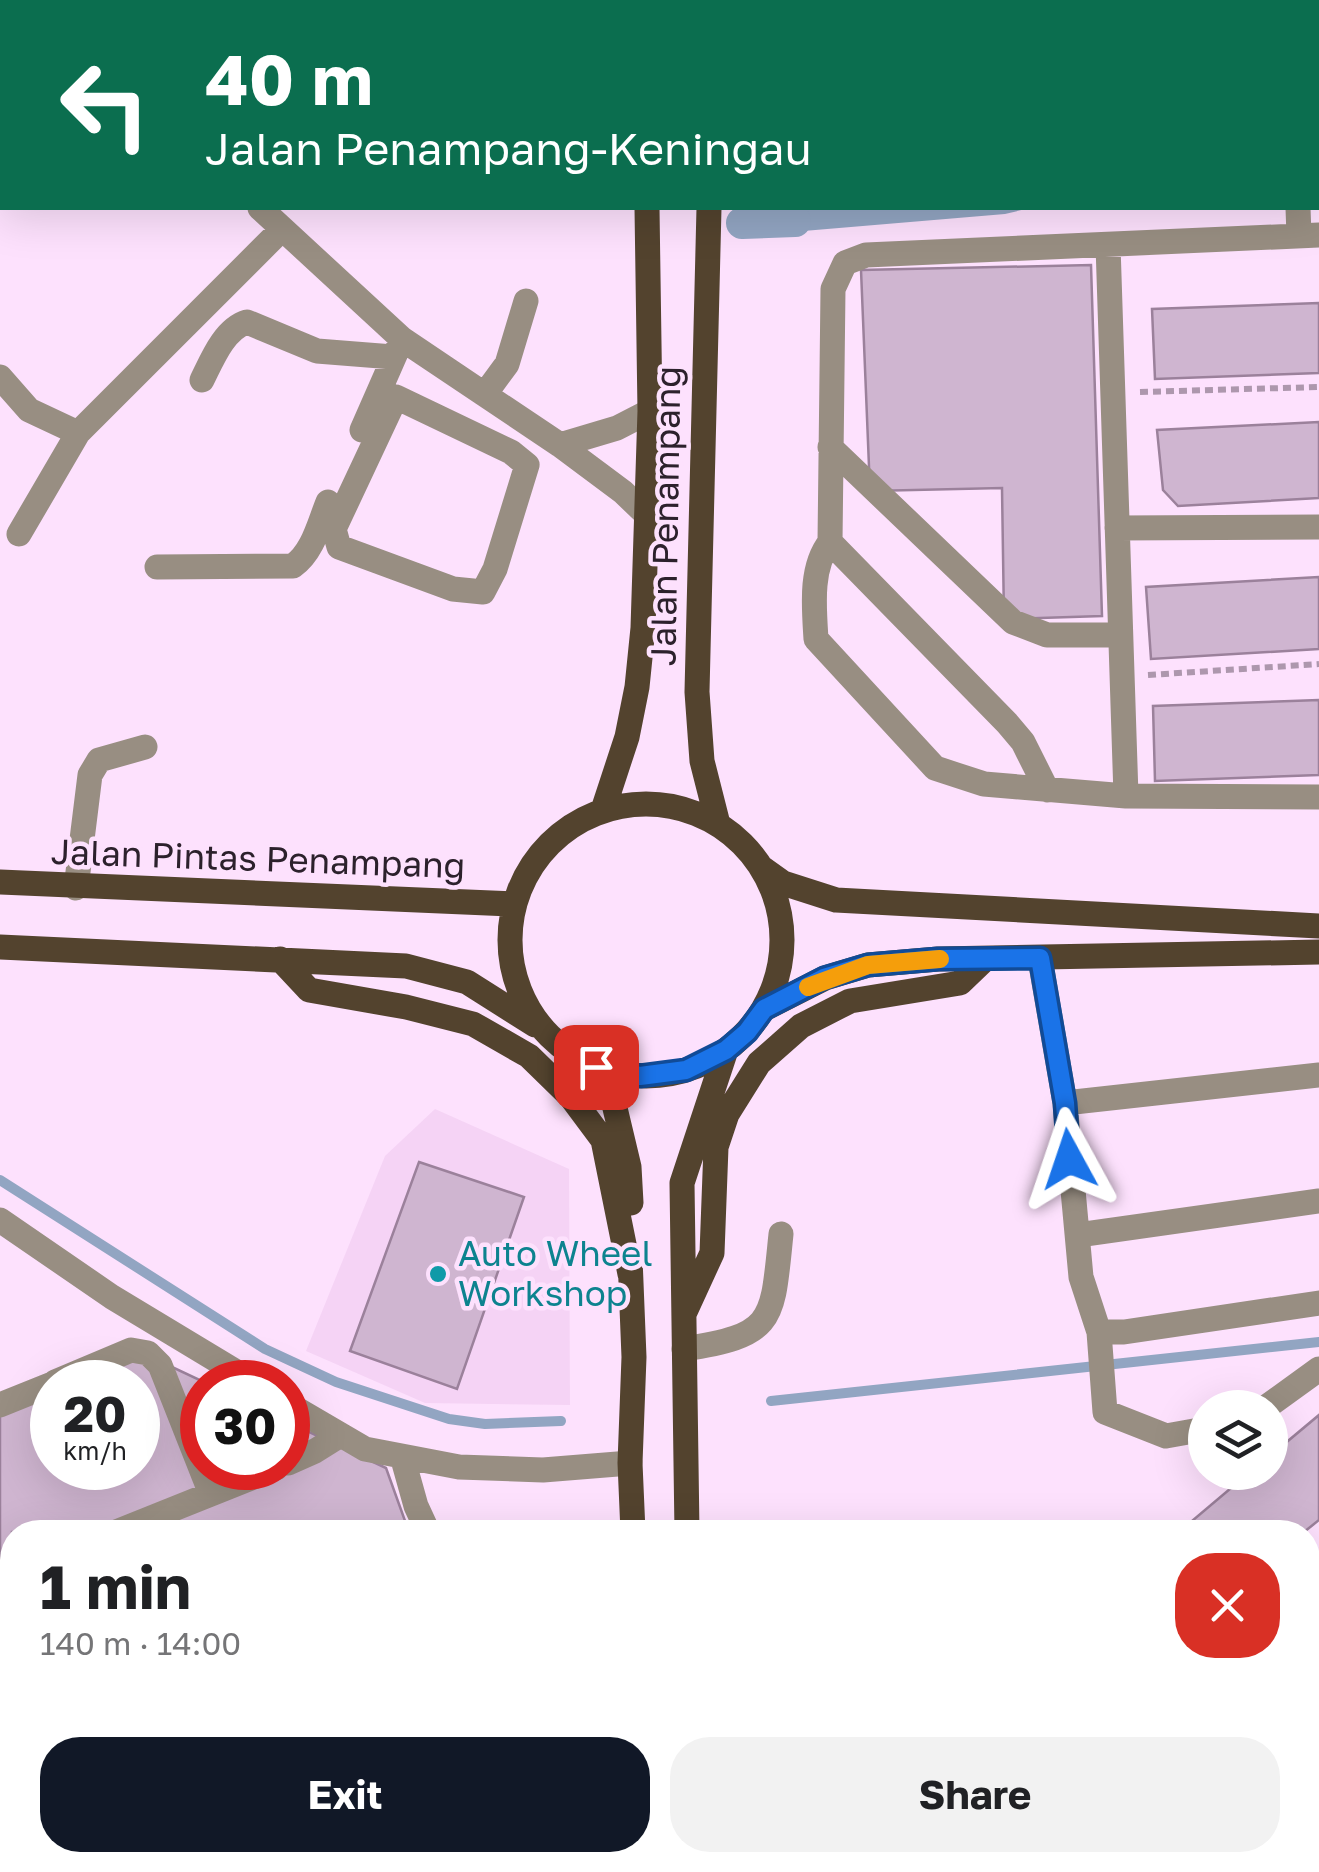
<!DOCTYPE html>
<meta charset="utf-8">
<style>
:root{--surface:#fff;--page:#f2f2f2;--text:#202124;--muted:#757577;--accent:#111827}
body{margin:0;font-family:"Golos Text",sans-serif;background:var(--page);color:var(--text);height:100vh;display:flex;flex-direction:column;font-size:38px;white-space:nowrap}
*{box-sizing:border-box;margin:0}
p{font-size:32px;color:var(--muted)}
.icon{flex:none;width:55px;height:55px;fill:none;stroke:currentColor;stroke-width:2;stroke-linecap:round;stroke-linejoin:round}
.map{position:relative;flex:1;overflow:hidden}
.drawer{position:absolute;left:0px;top:1520px;width:1320px;height:352px;display:flex;flex-direction:column;background:var(--surface);border-radius:40px 40px 0 0;box-shadow:0 10px 40px #0002}
.drawer>*{flex:none}
.guide{position:absolute;left:0px;top:0px;width:1320px;height:210px;box-shadow:0 10px 40px #0002;background:#0b6e4f;color:#fff;overflow:hidden}
.controls{position:absolute;left:1188px;top:1390px;display:grid;gap:20px}
.controls a{display:grid;place-items:center;width:100px;height:100px;border-radius:50%;background:var(--surface);box-shadow:0 10px 40px #0002;font-size:50px}
.speed{position:absolute;left:30px;top:1360px;display:flex;gap:20px;font-size:50px;font-weight:700;text-align:center}
.speed>*{display:grid;place-content:center;width:130px;height:130px;border-radius:50%;background:var(--surface);box-shadow:0 10px 40px #0002;line-height:1}
.speed small{font-size:25px;font-weight:400}
.speed .limit{border:15px solid #d22;background:#fff;color:#111}
.pin{position:absolute;display:grid;place-items:center;width:85px;height:85px;color:#fff;margin:-42px;border-radius:20px;box-shadow:0 5px 15px #0006}
.me{position:absolute;width:110px;margin:-55px;rotate:355deg;stroke-linejoin:round;filter:drop-shadow(0 0 8px #0008)}
.turn{display:flex;align-items:center;gap:35px;height:210px;padding:0 40px;font-size:45px}
.turn .icon{width:130px;height:130px;stroke-width:2.5}
.turn b{display:block;font-size:70px;line-height:85px}
.round{display:grid;place-items:center;flex:none;width:105px;height:105px;border-radius:40px;background:var(--page)}
.summary{display:flex;align-items:center;justify-content:space-between;height:170px;padding:0 40px}
h1{font-size:60px;font-weight:700;line-height:75px}
.action{display:flex;gap:20px;margin-top:auto;padding:20px 40px}
.action a{flex:1;height:115px;border-radius:40px;background:var(--accent);color:#fff;font-size:40px;font-weight:700;line-height:115px;text-align:center}
.action a+a{background:var(--page);color:var(--text)}
.map>svg:first-child{display:block}
.built{fill:#f5d3f5}
.water{fill:#92a5c2}
.lines{fill:none;stroke-linecap:round;stroke-linejoin:round}
.stream{stroke:#92a5c2;stroke-width:10}
.canal{stroke:#92a5c2;stroke-width:32}
.building{fill:#cfb5d0;stroke:#9b819b;stroke-width:2.5;fill-rule:evenodd}
.path{stroke:#ad97ad;stroke-width:6;stroke-dasharray:8 5;stroke-linecap:butt}
.minor{stroke:#988e82;stroke-width:25}
.major{stroke:#53432e;stroke-width:25}
.route-casing{stroke:#114b97;stroke-width:25}
.route{stroke:#1a73e8;stroke-width:18}
.slow{stroke:#f59e0b;stroke-width:18}
.culture-dot{fill:#0f9aa8;stroke:#fde1fd;stroke-width:4}
.labels{text-anchor:middle;stroke-width:9;stroke-linejoin:round;paint-order:stroke}
.street-label{font-size:35px;fill:#2c212c;stroke:#fde1fd}
.culture-label{font-size:35px;fill:#0d838f;stroke:#fde1fd;text-anchor:start}
</style>
<div class="map">
<svg width="1319" height="1872" viewBox="0 0 1319 1872">
<rect width="100%" height="100%" fill="#fde1fd"/>
<!-- built -->
<path class="built" d="M435,1109L569,1169L570,1405L425,1403L306,1351L385,1156Z"/>
<!-- water -->
<path class="water" d="M833,208H1030L1005,214L756,235L753,212Z"/>
<g class="lines">
<!-- stream -->
<path class="stream" d="M0,1180L265,1349L336,1382L449,1419L485,1424L561,1421
M771,1401L1319,1342"/>
<!-- canal -->
<path class="canal" d="M742,223L795,221"/>
</g>
<!-- building -->
<path class="building" d="M1091,265L1102,616L1004,619L1002,488L870,491L861,270Z
M1319,303V373L1155,379L1152,309Z
M1319,422V498L1178,506L1163,490L1157,430Z
M1319,577V649L1151,659L1146,587Z
M1319,700V775L1155,781L1153,706Z
M419,1162L524,1197L457,1389L350,1351Z
M138,1351L204,1382L202,1468H288V1422L386,1468L409,1532H12V1742L0,1747V1397ZM52,1382H138V1468H52Z
M1319,1415V1520L1304,1532H1179L1250,1472H1270V1456Z"/>
<g class="lines">
<!-- path -->
<path class="path" d="M1140,392L1319,387
M1148,675L1319,664"/>
<!-- minor -->
<path class="minor" d="M426,0L428,2
M1274,0L1276,2
M1200,2L1203,0
M1318,17H1319
M1318,116H1319
M0,135L2,132
M260,208L402,339L560,445L623,492L648,516
M1298,208L1299,236
M1319,235L866,255L845,263L833,289L830,542C810,567 814,607 816,639L935,768L984,784L1126,796L1319,797
M1108,245L1126,796
M0,377L29,410L78,433
M202,380C212,360 224,329 247,322L317,351L393,357
M485,394L507,364L526,301
M396,397L511,452L527,465L495,569L483,592L453,589L339,547L334,529Z
M362,430L402,339
M560,445L617,428L650,411
M830,447L1013,622L1047,635H1120
M1117,528L1319,527
M19,534L78,433L282,229
M830,542L1007,723L1023,742L1047,790
M157,567L293,566C313,552 319,524 328,502
M76,888L90,775L99,760L145,747
M1040,959L1065,1103L1081,1277L1099,1332H1124L1319,1303
M1065,1103L1319,1075
M0,1220L112,1297L253,1382
M1078,1235L1319,1201
M1099,1332L1105,1412L1166,1436L1205,1429
M684,1349C776,1335 772,1321 781,1234
M55,1382L131,1350L148,1353L160,1365L211,1494
M288,1404L365,1449L459,1467L543,1470L630,1463
M0,1405L52,1384
M1265,1408L1319,1369
M402,1456L416,1506L428,1532
M288,1463L315,1451L339,1436
M116,1532L276,1468
M0,1578L12,1574
M0,1755L12,1751
M1308,1788L1319,1787
M1162,1860L1165,1872
M982,1872L1006,1860"/>
<!-- major -->
<path class="major" d="M716,0V2
M657,2V0
M709,208L697,692L702,761L718,824
M510 940a136 136 0 1 1 272 0a136 136 0 1 1-272 0Z
M603,810L627,737L637,687L643,628L650,411L647,208
M762,868L783,883L836,900L1319,926
M0,882L513,904
M0,947L406,966L467,982L535,1025
M280,959L309,990L406,1007L473,1024L529,1056L571,1097L603,1140L630,1274
M764,1009L825,978L868,965L938,959L1319,952
M573,1061L614,1104L629,1167L631,1203
M630,1258L634,1357L630,1463L633,1532
M684,1314L712,1253L716,1147L727,1114L759,1063L801,1026L850,1001L960,983L984,960
M687,1532L682,1183L726,1050
M694,1860V1872
M642,1872V1860"/>
</g>
<g class="lines">
<!-- route casing -->
<g class="route-casing">
<path id="route" d="M596,1067L640,1076L686,1070L726,1050L747,1032L764,1009L824,978L868,965L938,959L1040,958L1065,1103L1069,1159"/>
</g>
<!-- route -->
<use href="#route" class="route"/>
<!-- slow -->
<path class="slow" d="M808,987L868,965L940,959"/>
</g>
<!-- markers -->
<circle class="culture-dot" cx="438" cy="1274" r="10"/>
<g class="labels">
<!-- street labels -->
<g class="street-label">
<text transform="translate(666 516) rotate(-89)" y="12">Jalan Penampang</text>
<text transform="translate(258 859) rotate(2)" y="12">Jalan Pintas Penampang</text>
</g>
<!-- culture labels -->
<g class="culture-label">
<text x="458" y="1266">Auto Wheel<tspan x="458" dy="40">Workshop</tspan></text>
</g>
</g>
</svg>
<div class="controls">
<a><svg class="icon" aria-label="layers" viewBox="0 0 24 24"><path d="M12 4l9 5-9 5-9-5zM3 14l9 5 9-5"/></svg></a>
</div>
<div class="speed"><div>20<small>km/h</small></div><div class="limit">30</div></div>
<div class="pin" style="left:596px;top:1067px;background:#d93025"><svg class="icon" aria-label="arrive" viewBox="0 0 24 24"><path d="M6 21V4h12l-3 4 3 4H6"/></svg></div>
<svg class="me" style="left:1069px;top:1159px" viewBox="-20 -20 40 40"><path d="M0-17L14 15 0 8-14 15z" fill="#1a73e8" stroke="#fff" stroke-width="4"/></svg>
<div class="guide">
<div class="turn"><svg class="icon" aria-label="left" viewBox="0 0 24 24"><path d="M17 20v-9H6M10 6l-5 5 5 5"/></svg><div><b>40 m</b>Jalan Penampang-Keningau</div></div>
</div>
<section class="drawer">
<div class="summary"><div><h1>1 min</h1><p>140 m · 14:00</p></div><a class="round" style="background:#d93025;color:#fff"><svg class="icon" aria-label="close" viewBox="0 0 24 24"><path d="M6 6l12 12M18 6L6 18"/></svg></a></div>
<div class="action"><a>Exit</a><a>Share</a></div>
</section>
</div>
